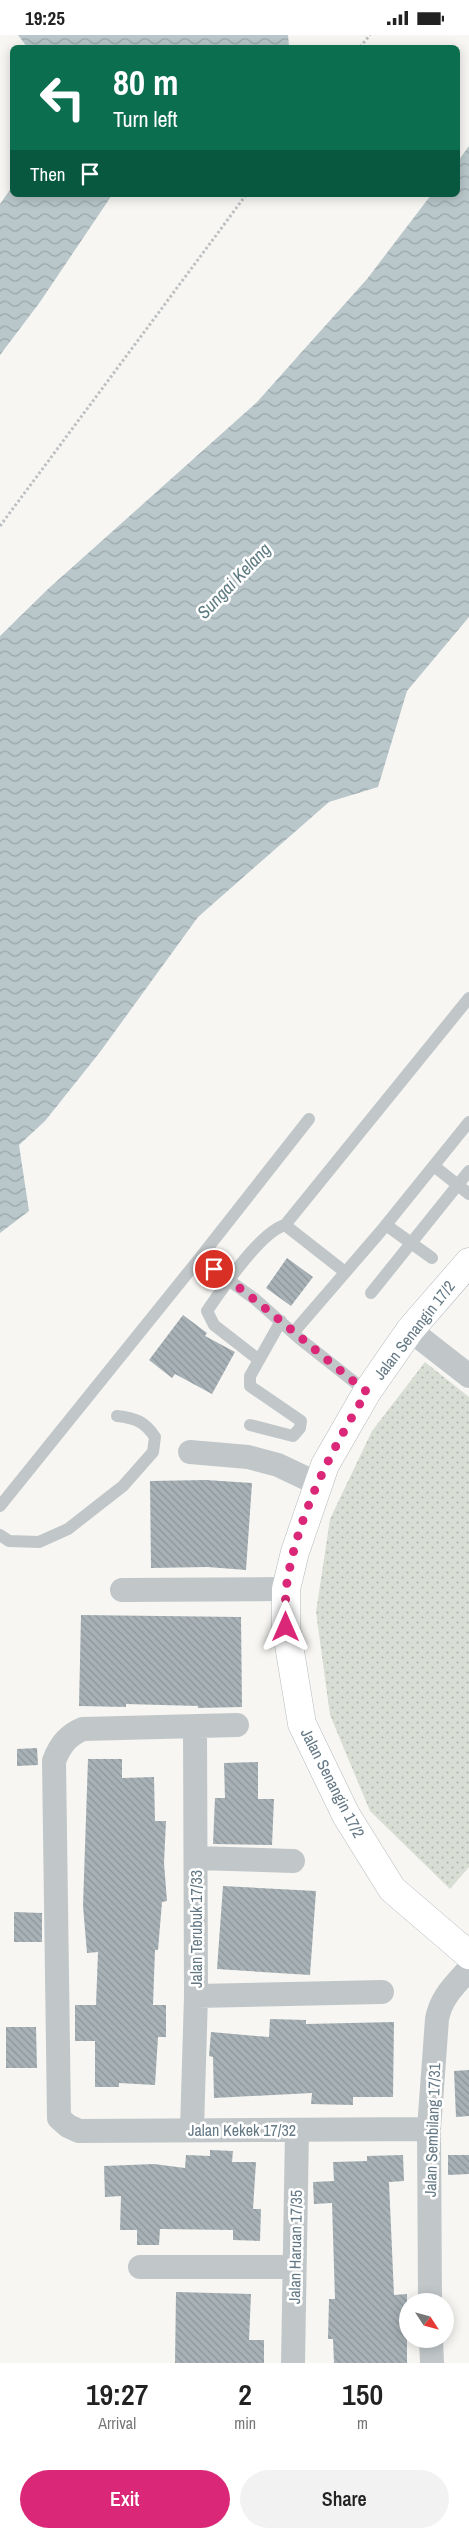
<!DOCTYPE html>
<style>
:root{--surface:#fff;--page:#f2f2f2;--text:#222;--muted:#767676;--accent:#db2777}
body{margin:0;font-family:"Archivo Narrow",sans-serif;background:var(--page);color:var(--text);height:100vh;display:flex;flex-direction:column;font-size:19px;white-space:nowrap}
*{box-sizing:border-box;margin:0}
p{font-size:16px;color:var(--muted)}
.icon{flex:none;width:28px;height:28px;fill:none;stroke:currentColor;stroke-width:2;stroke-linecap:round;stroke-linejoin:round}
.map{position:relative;height:2328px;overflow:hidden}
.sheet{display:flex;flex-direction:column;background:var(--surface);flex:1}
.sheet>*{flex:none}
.hud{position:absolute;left:10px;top:10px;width:450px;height:152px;border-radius:8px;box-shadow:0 2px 12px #0003;background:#0b6e4f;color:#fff;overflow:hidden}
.needle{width:32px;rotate:126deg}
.fabs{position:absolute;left:399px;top:2258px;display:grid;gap:10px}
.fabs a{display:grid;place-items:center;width:55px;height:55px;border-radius:50%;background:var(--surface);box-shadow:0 2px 12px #0003;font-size:25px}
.pin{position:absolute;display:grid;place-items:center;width:42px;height:42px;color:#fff;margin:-21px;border:2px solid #fff;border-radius:50%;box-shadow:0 1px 5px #0007}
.me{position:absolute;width:55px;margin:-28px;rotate:0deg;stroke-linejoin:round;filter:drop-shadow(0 0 4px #0008)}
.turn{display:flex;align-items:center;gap:18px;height:105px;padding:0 20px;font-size:22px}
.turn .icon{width:65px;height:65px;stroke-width:2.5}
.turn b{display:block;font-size:35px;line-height:42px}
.then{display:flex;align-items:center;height:48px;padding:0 20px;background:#0003;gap:10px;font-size:19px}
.eta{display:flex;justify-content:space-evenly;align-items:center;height:85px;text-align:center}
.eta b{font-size:30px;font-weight:600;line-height:35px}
.primary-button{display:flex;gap:10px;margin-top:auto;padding:10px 20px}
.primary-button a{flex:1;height:58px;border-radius:30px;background:var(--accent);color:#fff;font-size:20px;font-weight:600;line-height:58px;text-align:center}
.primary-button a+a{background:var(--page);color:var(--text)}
.status{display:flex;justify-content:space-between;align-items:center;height:35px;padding:0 25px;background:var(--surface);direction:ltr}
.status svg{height:14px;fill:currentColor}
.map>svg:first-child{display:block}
.park{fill:url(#park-dots)}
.water{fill:url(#water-waves)}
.building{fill:url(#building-back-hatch)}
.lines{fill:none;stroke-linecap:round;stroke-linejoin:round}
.secondary-casing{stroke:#b4babe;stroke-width:29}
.path{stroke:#bdc0c2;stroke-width:3;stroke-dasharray:2.5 2.5;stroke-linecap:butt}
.lane{stroke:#c1c7c9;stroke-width:12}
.street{stroke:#c1c7c9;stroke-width:24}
.secondary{stroke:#fff;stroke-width:28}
.route{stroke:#db2777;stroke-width:9;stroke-dasharray:0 16.2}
.labels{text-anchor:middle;stroke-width:5;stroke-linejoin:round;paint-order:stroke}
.street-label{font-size:16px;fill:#647985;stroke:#fff}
.water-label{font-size:18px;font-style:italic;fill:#5f7b82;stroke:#fff}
</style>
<div class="status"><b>19:25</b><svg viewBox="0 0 49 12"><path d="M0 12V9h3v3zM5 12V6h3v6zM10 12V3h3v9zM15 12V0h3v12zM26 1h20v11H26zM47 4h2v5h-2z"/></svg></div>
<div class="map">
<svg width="469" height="2328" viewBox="0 0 469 2328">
<defs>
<pattern id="park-dots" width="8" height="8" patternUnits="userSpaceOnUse" patternTransform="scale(1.25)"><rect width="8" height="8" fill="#d8ded4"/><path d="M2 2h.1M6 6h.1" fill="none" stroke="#b3b9b2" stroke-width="1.8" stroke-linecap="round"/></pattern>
<pattern id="water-waves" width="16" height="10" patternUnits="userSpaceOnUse" patternTransform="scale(1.25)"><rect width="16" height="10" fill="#b9c7ca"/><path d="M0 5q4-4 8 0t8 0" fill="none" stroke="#9aa6aa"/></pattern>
<pattern id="building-back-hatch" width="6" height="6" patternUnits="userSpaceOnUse" patternTransform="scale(1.25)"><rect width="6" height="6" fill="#a8b2b6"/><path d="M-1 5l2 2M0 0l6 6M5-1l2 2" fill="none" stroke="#8c969a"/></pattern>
</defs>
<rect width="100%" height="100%" fill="#f7f6f3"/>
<!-- park -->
<path class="park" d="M425,1327L469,1362V1832L450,1854L370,1776L330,1680L316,1577L330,1484L372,1396Z"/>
<!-- water -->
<path class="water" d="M18,0H288L289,11L27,12Z
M469,111V582L407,656L378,752L329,767L198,882L100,1017L45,1086L19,1110L29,1176L0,1198V601L48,554L257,367L367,244L431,160H458V126Z
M12,152V160H112L40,267L0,320V169Z"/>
<!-- building -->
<path class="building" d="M287,1223L313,1242L291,1271L266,1253Z
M183,1280L207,1298L205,1301L235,1317L212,1359L175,1339L172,1343L149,1325Z
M206,1445L252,1448L246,1535L208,1532L151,1533L150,1446Z
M81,1580L241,1582L242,1672L198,1673V1671L126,1669V1672L79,1671Z
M37,1713L38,1730L17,1731V1714Z
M88,1724H122V1743L154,1742L155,1786H166L164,1828L167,1866L162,1867L158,1915H155L153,1970H166V2002H158L155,2050L119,2048V2052H95V2006H75V1970H96L98,1917L87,1918L83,1871Z
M258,1727V1764H274L272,1810L213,1809L215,1763H225L224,1728Z
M223,1851L316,1856L310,1940L217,1934Z
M14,1877L42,1878V1907H14Z
M270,1984L306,1985V1989L394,1987L393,2062H353V2070L311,2069L312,2058L214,2063L213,2022L209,2021L211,1997L269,2002Z
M6,1992H36L37,2033H6Z
M469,2035V2081L456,2082L454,2036Z
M210,2115L233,2116L232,2127H256L253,2174H261L260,2206L233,2205V2195L160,2194L159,2210H137V2195H120L121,2161L105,2162L104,2131L154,2129L185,2133L186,2120L210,2121Z
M403,2120L404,2146L389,2147L394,2260L407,2259V2328H334L333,2304H328L329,2264H335L332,2168L314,2169L313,2147L334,2146L333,2127L367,2126V2121Z
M448,2120H469V2139L448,2140Z
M176,2257L251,2259L249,2305H264V2328H175Z"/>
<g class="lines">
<!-- secondary casing -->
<g class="secondary-casing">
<path id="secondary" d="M469,1227L410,1295L367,1357L325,1430L295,1517L286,1554V1592L302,1689L346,1780L392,1854L469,1920"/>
</g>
<!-- path -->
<path class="path" d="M360,12L370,0
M0,491L246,160"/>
<!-- lane -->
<path class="lane" d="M434,1131L469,1159
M285,1190L469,963
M386,1190L432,1223
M199,1224L255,1264L300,1304L367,1357
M371,1258L469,1136
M293,1298L381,1196L469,1087
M259,1325L214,1290L207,1276C222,1254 260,1197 285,1190L345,1237
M250,1390L293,1401L300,1393L301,1386L250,1351V1341L281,1286
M0,1471L199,1224L309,1084
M0,1500L9,1506L39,1507L68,1494L123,1451L153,1417L155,1402C145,1387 136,1383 117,1381"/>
<!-- street -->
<path class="street" d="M410,1295L469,1341
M190,1417L248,1422L278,1430L318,1449
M122,1555L286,1554
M237,1690L83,1694C68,1700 60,1710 54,1726L59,2083L68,2091L79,2096L429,2094
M196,1823L293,1826
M196,1961L382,1957
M192,2094L196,1961L195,1693
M140,2232H294
M430,2266L429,2094L437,1984C441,1962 455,1950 469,1934
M431,2304L432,2328
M293,2328L297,2096"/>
<!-- secondary -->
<use href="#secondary" class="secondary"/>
</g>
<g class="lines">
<!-- route -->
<path class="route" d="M214,1234C267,1272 315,1316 367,1357C330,1417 296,1483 286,1554C285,1566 286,1580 286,1592"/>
</g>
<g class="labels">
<!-- street labels -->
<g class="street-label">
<text transform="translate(414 1295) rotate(-52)" y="6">Jalan Senangin 17/2</text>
<text transform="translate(333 1748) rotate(63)" y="6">Jalan Senangin 17/2</text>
<text transform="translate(196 1894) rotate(-90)" y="6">Jalan Terubuk 17/33</text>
<text x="242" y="2101">Jalan Kekek 17/32</text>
<text transform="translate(432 2095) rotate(-88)" y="6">Jalan Sembilang 17/31</text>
<text transform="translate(295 2212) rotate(-89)" y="6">Jalan Haruan 17/35</text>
</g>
<!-- water labels -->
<g class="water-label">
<text transform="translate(234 546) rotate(-46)" y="6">Sungai Kelang</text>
</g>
</g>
</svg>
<div class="fabs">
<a><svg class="needle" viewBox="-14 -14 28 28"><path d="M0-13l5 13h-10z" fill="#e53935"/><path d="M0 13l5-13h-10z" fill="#767676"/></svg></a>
</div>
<div class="pin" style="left:214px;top:1234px;background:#d93025"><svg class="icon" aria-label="arrive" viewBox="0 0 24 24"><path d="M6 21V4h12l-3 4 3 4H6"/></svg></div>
<svg class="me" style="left:286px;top:1592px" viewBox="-20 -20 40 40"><path d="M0-17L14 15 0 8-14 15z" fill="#db2777" stroke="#fff" stroke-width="4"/></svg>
<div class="hud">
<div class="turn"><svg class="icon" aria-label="left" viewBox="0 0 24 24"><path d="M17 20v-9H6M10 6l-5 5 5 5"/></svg><div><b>80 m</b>Turn left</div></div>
<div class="then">Then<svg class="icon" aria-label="arrive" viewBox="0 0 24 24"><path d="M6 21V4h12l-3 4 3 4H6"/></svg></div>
</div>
</div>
<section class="sheet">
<div class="eta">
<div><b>19:27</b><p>Arrival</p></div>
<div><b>2</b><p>min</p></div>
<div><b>150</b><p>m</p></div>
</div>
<div class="primary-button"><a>Exit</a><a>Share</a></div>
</section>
